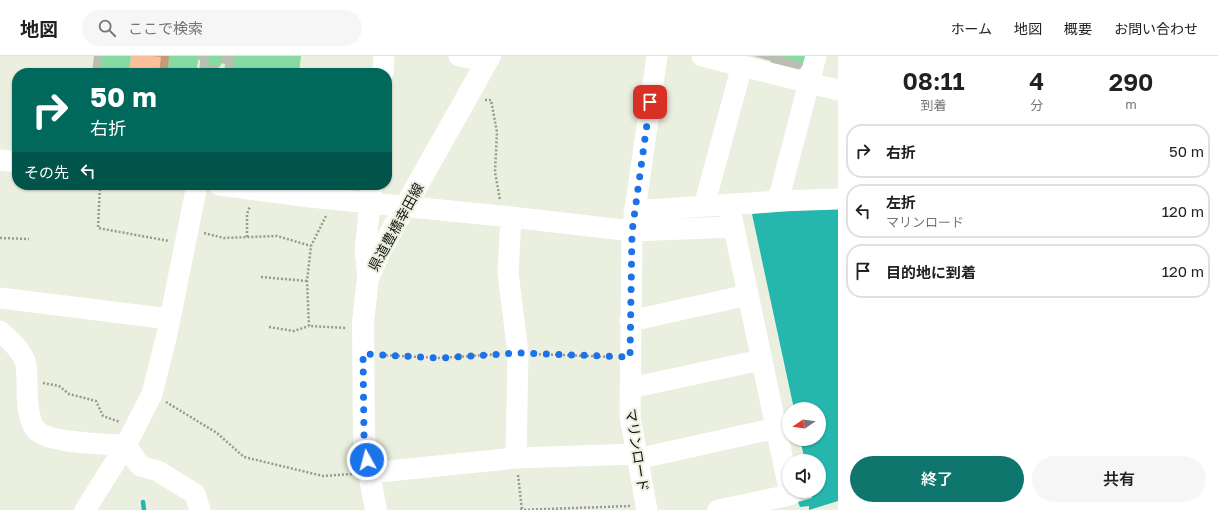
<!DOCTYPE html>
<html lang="ja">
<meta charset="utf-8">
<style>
:root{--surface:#fff;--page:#f6f6f6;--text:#202124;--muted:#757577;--line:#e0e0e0;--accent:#0f766e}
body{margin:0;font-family:"Golos Text","Noto Sans JP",sans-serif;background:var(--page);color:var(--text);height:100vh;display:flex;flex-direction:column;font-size:15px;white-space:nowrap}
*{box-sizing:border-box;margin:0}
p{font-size:13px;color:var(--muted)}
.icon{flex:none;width:22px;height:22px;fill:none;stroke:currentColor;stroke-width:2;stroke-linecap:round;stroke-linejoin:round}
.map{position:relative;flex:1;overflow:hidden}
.drawer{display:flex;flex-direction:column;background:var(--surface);width:380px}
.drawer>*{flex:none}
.top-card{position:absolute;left:12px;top:12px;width:380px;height:122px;border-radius:16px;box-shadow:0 1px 3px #0004;background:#00695c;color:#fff;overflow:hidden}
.needle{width:26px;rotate:257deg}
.buttons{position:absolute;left:782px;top:346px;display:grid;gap:8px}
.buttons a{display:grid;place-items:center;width:44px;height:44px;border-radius:50%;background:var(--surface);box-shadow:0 1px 3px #0004;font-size:20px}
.pin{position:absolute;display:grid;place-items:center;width:34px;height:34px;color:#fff;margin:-17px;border-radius:8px;box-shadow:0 2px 6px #0006}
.me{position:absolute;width:44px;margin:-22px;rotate:353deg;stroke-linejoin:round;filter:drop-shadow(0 0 3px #0008)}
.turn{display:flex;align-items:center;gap:14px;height:84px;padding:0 12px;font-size:18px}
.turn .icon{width:52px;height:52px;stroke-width:2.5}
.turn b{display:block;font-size:28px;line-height:34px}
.then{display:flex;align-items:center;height:38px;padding:0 12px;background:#0003;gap:8px;font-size:15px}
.eta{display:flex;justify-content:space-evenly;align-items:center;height:68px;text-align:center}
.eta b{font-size:24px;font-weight:600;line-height:28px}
.action{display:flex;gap:8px;margin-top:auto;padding:8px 12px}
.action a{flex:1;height:46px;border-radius:24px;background:var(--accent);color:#fff;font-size:16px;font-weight:600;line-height:46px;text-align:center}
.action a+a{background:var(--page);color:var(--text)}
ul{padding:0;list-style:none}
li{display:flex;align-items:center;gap:12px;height:54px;margin:0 8px 6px;padding:0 4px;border:2px solid var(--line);border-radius:16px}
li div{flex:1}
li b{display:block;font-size:15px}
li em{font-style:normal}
header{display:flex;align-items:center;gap:24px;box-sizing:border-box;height:56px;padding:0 20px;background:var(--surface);border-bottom:1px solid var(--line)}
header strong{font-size:19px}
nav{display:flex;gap:22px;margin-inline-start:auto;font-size:14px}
.search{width:280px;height:36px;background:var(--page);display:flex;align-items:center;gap:10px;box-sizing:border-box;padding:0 14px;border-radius:22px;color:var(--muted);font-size:15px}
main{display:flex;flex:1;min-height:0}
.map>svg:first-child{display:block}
.green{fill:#fbbf99}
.water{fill:#25b6ad}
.shadow{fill:#0003}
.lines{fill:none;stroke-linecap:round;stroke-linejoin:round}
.stream{stroke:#25b6ad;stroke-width:4.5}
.building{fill:#86dba3}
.path{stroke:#979b8e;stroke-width:2.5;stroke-dasharray:2 2;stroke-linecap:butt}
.minor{stroke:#fff;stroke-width:21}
.major{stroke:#fff;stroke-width:22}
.route{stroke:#1a73e8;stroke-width:7;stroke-dasharray:0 12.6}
.labels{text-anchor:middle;stroke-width:4;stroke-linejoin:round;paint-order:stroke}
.street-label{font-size:14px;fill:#13150f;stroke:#eaefdf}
</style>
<header>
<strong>地図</strong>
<div class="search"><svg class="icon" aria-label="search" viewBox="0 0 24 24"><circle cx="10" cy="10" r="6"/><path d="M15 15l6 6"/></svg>ここで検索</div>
<nav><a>ホーム</a><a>地図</a><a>概要</a><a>お問い合わせ</a></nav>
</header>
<main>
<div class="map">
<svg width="838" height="454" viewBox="0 0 838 454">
<rect width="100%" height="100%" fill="#eaefdf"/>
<!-- green -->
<path class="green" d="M131,0H169L168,17H129Z"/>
<!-- water -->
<path class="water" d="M838,151V445L809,454V450L800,451L798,446L812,442L811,435H819V405H805L800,383H819V353H794L752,158Z"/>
<!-- shadow -->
<path class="shadow" d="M94,0H130L128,17H92Z
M151,0H300L298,17H224L225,8L220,7V10L213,17H199L200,4H197L195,17H159L161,1Z
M753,0H806L804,8L795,18L770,10L771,5Z"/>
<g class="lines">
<!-- stream -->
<path class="stream" d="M143,446L144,454"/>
</g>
<!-- building -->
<path class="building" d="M102,0H131L129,17H100Z
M169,0H199L196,17H168Z
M209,0H222L221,10H208Z
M234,0H301L299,17H249L233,14Z
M780,0H807L805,8Z"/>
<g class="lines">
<!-- path -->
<path class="path" d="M485,44H491L497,76L495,116L500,144
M100,129L98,172L169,185
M326,160L311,190L307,225L309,270L347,272
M204,177L224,182L277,180L311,190
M247,181V158L250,150
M0,182L29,183
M261,221L307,225
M269,271L294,275L309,270
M535,298L614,301
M382,299L440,302L500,298
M43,327L59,330L69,338L96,345L103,360L120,366
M166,346L217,377L244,401L323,420L352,418
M518,419L522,454
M520,454L630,450"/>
<!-- minor -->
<path class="minor" d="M459,0L487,5
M702,0L838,34
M383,17L384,0
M0,104L17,106
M219,129L310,141L511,161L632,175L733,171
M778,145L816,0
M729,148L789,433
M704,150L742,10
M634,155L778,145L838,143
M511,161L508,217L518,297L516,402
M368,222L365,194L372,129
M0,242L170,263
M630,265L748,239
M0,275C10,284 20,293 25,305C27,309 26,316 27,320C27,334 26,363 36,374C50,388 106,388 126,389
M630,332L761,304
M126,389L140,410L158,415L195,438L200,454
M637,403L776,372
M369,417L516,402L636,398
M85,454L126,389L152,338L167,278L197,129
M647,454L630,361L632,175L657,0
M718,454L790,439"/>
<!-- major -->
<path class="major" d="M376,454L369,417L364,379L363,266L368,222L379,197L490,0"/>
</g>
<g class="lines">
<!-- route -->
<path class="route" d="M367,404L364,379L363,298L440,302L518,297L630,301L632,176L650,46"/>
</g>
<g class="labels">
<!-- street labels -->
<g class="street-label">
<text transform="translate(396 171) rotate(-61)" y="5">県道豊橋幸田線</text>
<text transform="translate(637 394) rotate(81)" y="5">マリンロード</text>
</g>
</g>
</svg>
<div class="buttons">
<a><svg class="needle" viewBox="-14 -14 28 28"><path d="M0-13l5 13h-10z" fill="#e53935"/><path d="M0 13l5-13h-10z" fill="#757577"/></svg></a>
<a><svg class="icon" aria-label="sound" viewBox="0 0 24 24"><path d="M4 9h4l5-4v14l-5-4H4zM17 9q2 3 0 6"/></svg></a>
</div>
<div class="pin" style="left:650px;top:46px;background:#d93025"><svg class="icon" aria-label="arrive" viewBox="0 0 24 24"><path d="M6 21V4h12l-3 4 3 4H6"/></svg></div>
<svg class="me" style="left:367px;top:404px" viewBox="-20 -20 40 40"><circle r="17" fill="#1a73e8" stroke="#fff" stroke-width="3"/><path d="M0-11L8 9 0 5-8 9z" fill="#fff"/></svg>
<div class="top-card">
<div class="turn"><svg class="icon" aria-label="right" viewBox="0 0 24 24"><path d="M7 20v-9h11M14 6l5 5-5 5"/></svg><div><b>50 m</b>右折</div></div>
<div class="then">その先<svg class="icon" aria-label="left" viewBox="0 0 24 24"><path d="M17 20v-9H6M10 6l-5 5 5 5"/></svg></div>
</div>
</div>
<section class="drawer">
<div class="eta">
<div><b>08:11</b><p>到着</p></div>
<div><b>4</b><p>分</p></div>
<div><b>290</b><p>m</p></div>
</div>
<ul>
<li><svg class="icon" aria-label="right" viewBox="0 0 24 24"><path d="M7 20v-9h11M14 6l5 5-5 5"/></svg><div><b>右折</b></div><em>50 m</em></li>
<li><svg class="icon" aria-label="left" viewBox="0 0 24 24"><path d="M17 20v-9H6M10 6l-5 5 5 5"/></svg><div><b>左折</b><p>マリンロード</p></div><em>120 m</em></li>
<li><svg class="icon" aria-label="arrive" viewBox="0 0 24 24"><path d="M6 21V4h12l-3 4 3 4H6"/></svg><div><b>目的地に到着</b></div><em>120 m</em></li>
</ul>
<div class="action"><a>終了</a><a>共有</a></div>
</section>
</main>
